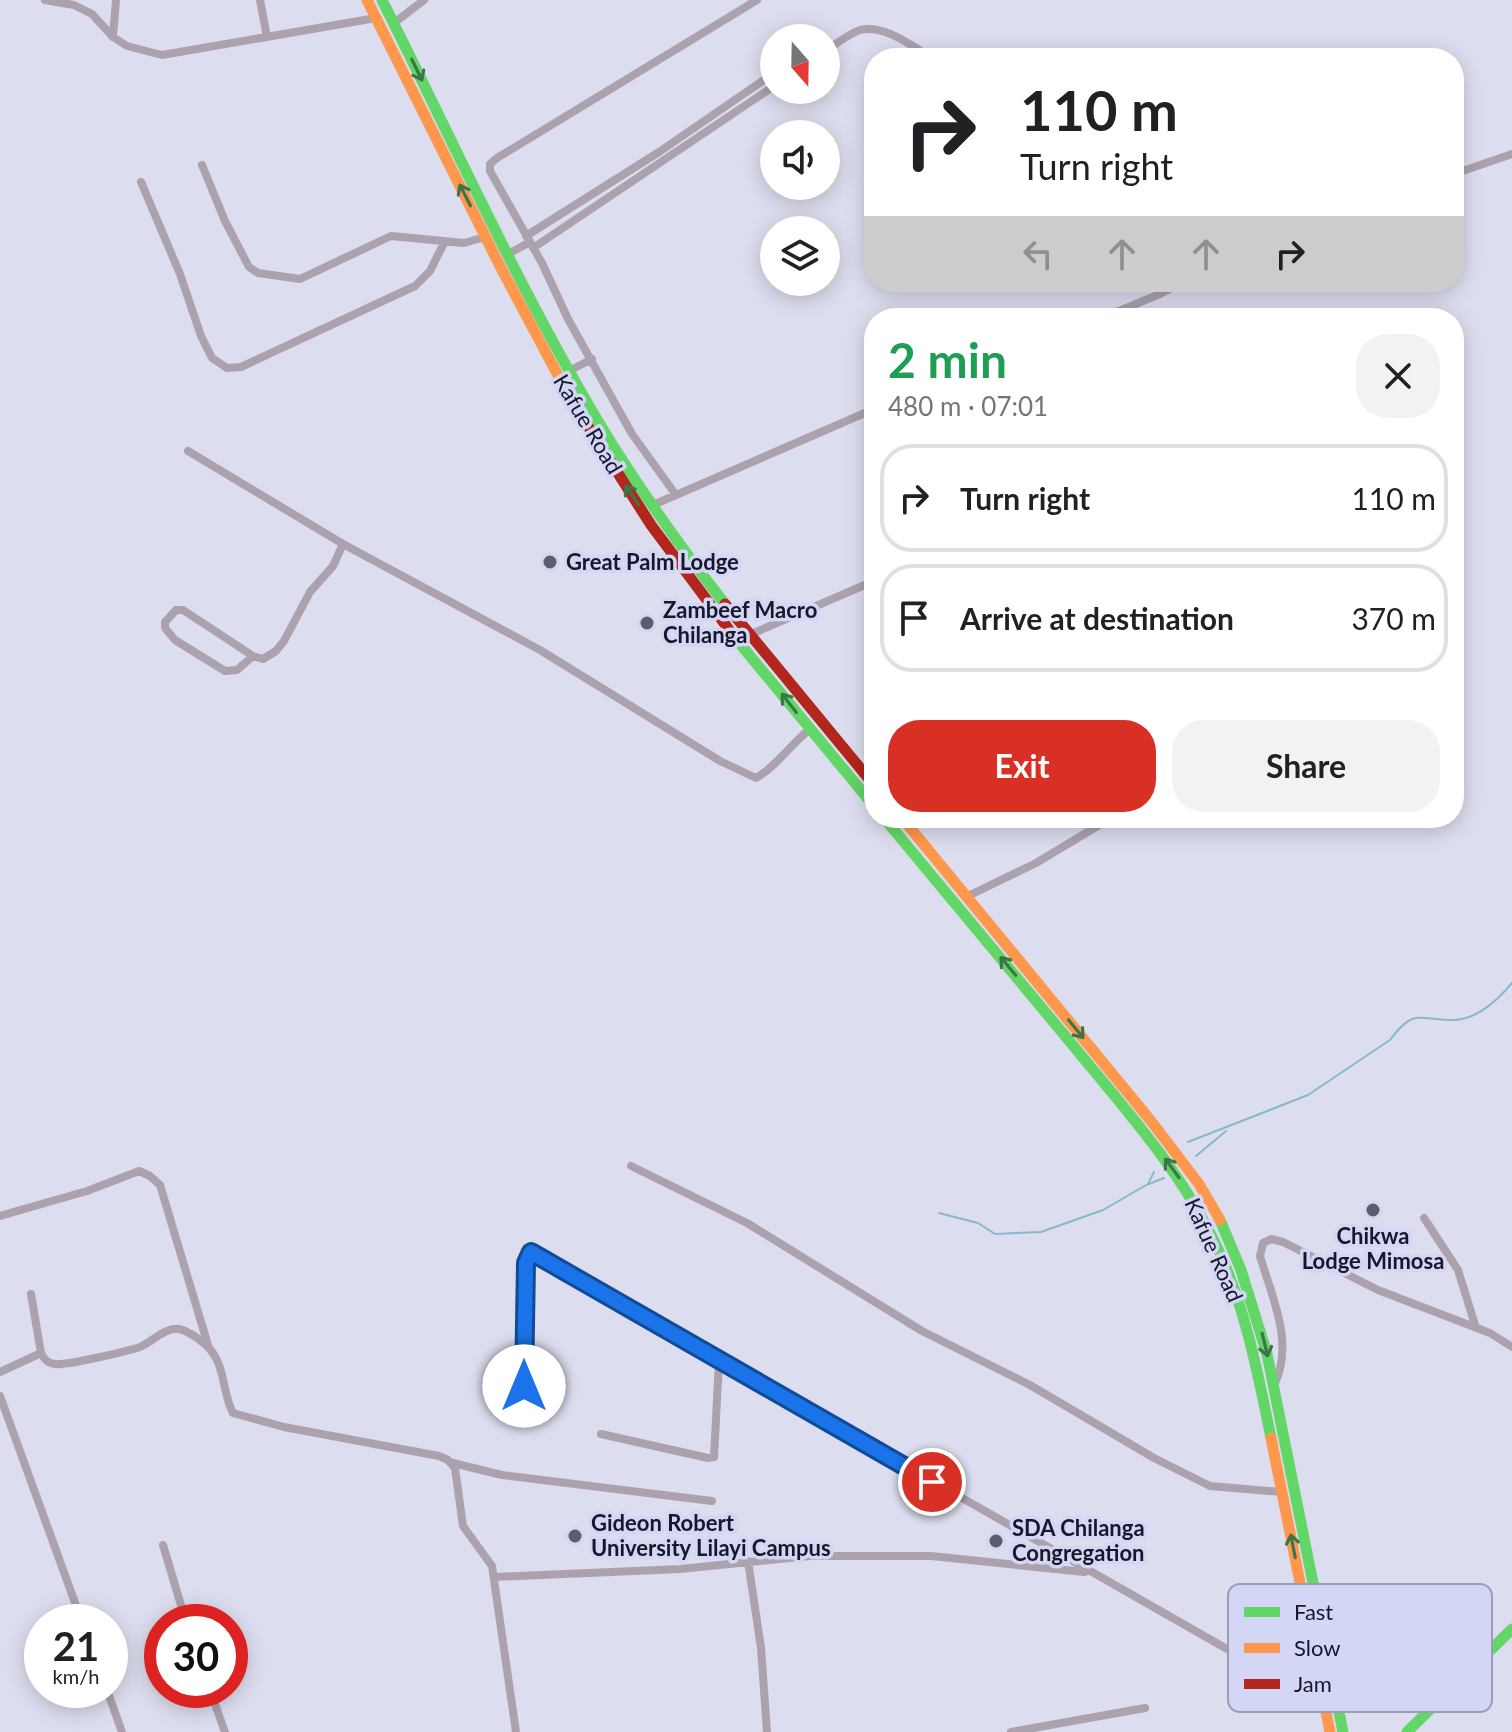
<!DOCTYPE html>
<meta charset="utf-8">
<style>
:root{--surface:#fff;--page:#f2f2f2;--text:#202124;--muted:#757577;--line:#e0e0e0;--accent:#d93025}
body{margin:0;font-family:Lato,sans-serif;background:var(--page);color:var(--text);height:100vh;display:flex;flex-direction:column;font-size:30px;white-space:nowrap}
*{box-sizing:border-box;margin:0}
p{font-size:26px;color:var(--muted)}
.icon{flex:none;width:44px;height:44px;fill:none;stroke:currentColor;stroke-width:2;stroke-linecap:round;stroke-linejoin:round}
.map{position:relative;flex:1;overflow:hidden}
.details{position:absolute;left:864px;top:308px;width:600px;height:520px;display:flex;flex-direction:column;background:var(--surface);border-radius:32px;box-shadow:0 4px 20px #0003}
.details>*{flex:none}
.guide{position:absolute;left:864px;top:48px;width:600px;height:244px;border-radius:32px;box-shadow:0 4px 20px #0003;background:#fff;color:var(--text);overflow:hidden}
.needle{width:52px;rotate:160deg}
.controls{position:absolute;left:760px;top:24px;display:grid;gap:16px}
.controls a{display:grid;place-items:center;width:80px;height:80px;border-radius:50%;background:var(--surface);box-shadow:0 4px 20px #0003;font-size:40px}
.speed{position:absolute;left:24px;top:1604px;display:flex;gap:16px;font-size:40px;font-weight:700;text-align:center}
.speed>*{display:grid;place-content:center;width:104px;height:104px;border-radius:50%;background:var(--surface);box-shadow:0 4px 20px #0003;line-height:1}
.speed small{font-size:20px;font-weight:400}
.speed .limit{border:12px solid #d22;background:#fff;color:#111}
.pin{position:absolute;display:grid;place-items:center;width:68px;height:68px;color:#fff;margin:-34px;border:4px solid #fff;border-radius:50%;box-shadow:0 2px 8px #0007}
.me{position:absolute;width:88px;margin:-44px;rotate:0deg;stroke-linejoin:round;filter:drop-shadow(0 0 6px #0008)}
.turn{display:flex;align-items:center;gap:28px;height:168px;padding:0 24px;font-size:36px}
.turn .icon{width:104px;height:104px;stroke-width:2.5}
.turn b{display:block;font-size:56px;line-height:68px}
.lanes{display:flex;align-items:center;height:76px;padding:0 24px;background:#0003;justify-content:center;gap:40px;direction:ltr}
.lanes .off{opacity:.35}
.round{display:grid;place-items:center;flex:none;width:84px;height:84px;border-radius:32px;background:var(--page)}
.overview{display:flex;align-items:center;justify-content:space-between;height:136px;padding:0 24px}
h1{font-size:48px;font-weight:700;line-height:60px;color:#1e9e55}
.button{display:flex;gap:16px;margin-top:auto;padding:16px 24px}
.button a{flex:1;height:92px;border-radius:32px;background:var(--accent);color:#fff;font-size:32px;font-weight:700;line-height:92px;text-align:center}
.button a+a{background:var(--page);color:var(--text)}
ul{padding:0;list-style:none}
li{display:flex;align-items:center;gap:24px;height:108px;margin:0 16px 12px;padding:0 8px;border:4px solid var(--line);border-radius:32px}
li div{flex:1}
li b{display:block;font-size:30px}
li em{font-style:normal}
.map>svg:first-child{display:block}
.lines{fill:none;stroke-linecap:round;stroke-linejoin:round}
.stream{stroke:#86b9ce;stroke-width:2}
.street{stroke:#aba2ae;stroke-width:8}
.fast{stroke:#63d668;stroke-width:11}
.slow{stroke:#ff974d;stroke-width:11}
.jam{stroke:#b3261e;stroke-width:11}
.oneway{stroke:#3c7648}
.route-casing{stroke:#114b97;stroke-width:20}
.route{stroke:#1a73e8;stroke-width:14}
.poi-dot{fill:#5b5c6e;stroke:#d4d6f6;stroke-width:3}
.labels{text-anchor:middle;stroke-width:7;stroke-linejoin:round;paint-order:stroke}
.street-label{font-size:22px;fill:#161729;stroke:#d4d6f6}
.poi-label{font-size:22px;font-weight:bold;fill:#161729;stroke:#d4d6f6;text-anchor:start}
.key{fill:#d4d6f6;stroke:#9b9db8;stroke-width:2}
.key-label{font-size:22px;fill:#161729}
</style>
<div class="map">
<svg width="1512" height="1732" viewBox="0 0 1512 1732">
<rect width="100%" height="100%" fill="#dcddee"/>
<g class="lines">
<!-- stream -->
<path class="stream" d="M1188,1142L1308,1095L1390,1040C1413,1009 1417,1019 1449,1020C1475,1022 1497,1001 1512,983
M1196,1156L1226,1131
M1149,1184L1164,1178
M939,1213L978,1223L995,1234L1041,1232L1103,1210L1148,1184L1154,1172"/>
<!-- street -->
<path class="street" d="M45,0L74,5L92,14L113,37L127,46L162,55L376,18
M260,0L267,37
M394,23L424,0
M113,37L116,0
M826,51C836,44 848,34 860,30C884,24 912,46 932,58
M202,165L225,221L249,267L258,273L300,279L391,236L464,243L485,237
M1454,174L1512,154
M141,182L180,274L201,336L212,358L227,368L241,367L415,286L430,271L445,241
M526,236L659,152L774,73
M533,248L774,86
M508,254L530,242
M1102,318L1160,294L1183,282
M569,371L592,359
M188,451L343,544L540,650L720,761L756,778C776,767 791,744 810,729
M676,495L632,434L568,319L542,263L490,171V164L497,158L757,0
M653,505L874,409
M749,635L874,581
M253,656L237,670L225,671L175,640L165,628V622L176,610H183L253,656L263,659L276,651L284,641L310,592L333,566L343,544
M968,896L1036,863L1111,818
M631,1166L747,1223L922,1331L1030,1385L1154,1458L1210,1486L1282,1492
M0,1216L87,1191L139,1171L150,1176L160,1185L208,1345
M1424,1218L1458,1270L1476,1328
M31,1294L41,1353C44,1359 47,1363 55,1364C65,1366 128,1351 140,1347C152,1342 165,1327 179,1329C188,1331 199,1339 206,1345C227,1365 221,1391 233,1413L284,1427L439,1456L448,1460L455,1468L463,1526L492,1566L516,1732
M0,1372L41,1353
M1275,1383C1294,1342 1272,1297 1260,1256L1263,1243L1271,1239L1283,1242L1378,1290L1490,1333L1512,1347
M524,1386L526,1263L531,1252L1283,1681L1297,1685L1321,1686
M0,1396L82,1622
M601,1434L708,1458L714,1457L719,1361
M453,1463L502,1475L712,1501
M163,1545L186,1622
M748,1561L761,1648L767,1732
M494,1577L680,1569L810,1556H931L1084,1572
M107,1690L122,1732
M210,1690L225,1732
M1011,1732L1145,1708"/>
<!-- fast -->
<path class="fast" d="M382,0C457,149 525,303 613,446C648,501 685,553 725,604
M736,639L874,806
M884,818C946,893 1008,968 1071,1043C1124,1108 1180,1169 1216,1245C1245,1305 1258,1374 1271,1438
M1220,1220L1241,1270L1267,1354L1343,1732
M1407,1732L1512,1629"/>
<!-- slow -->
<path class="slow" d="M367,0L501,268L570,398
M902,818L1151,1121L1199,1184L1220,1220
M1271,1438L1330,1732"/>
<!-- jam -->
<path class="jam" d="M570,398L651,525L736,639
M725,604L874,785"/>
</g>
<!-- one-way arrows -->
<defs><path id="oneway-shaft" d="M-6 0H5M1.5-3L5.5 0L1.5 3" fill="none" stroke-width="1.6" stroke-linecap="round" stroke-linejoin="round" transform="scale(2)"/></defs>
<g class="oneway">
<use href="#oneway-shaft" transform="translate(417 70) rotate(64)"/>
<use href="#oneway-shaft" transform="translate(465 195) rotate(-117)"/>
<use href="#oneway-shaft" transform="translate(632 495) rotate(-124)"/>
<use href="#oneway-shaft" transform="translate(789 703) rotate(-128)"/>
<use href="#oneway-shaft" transform="translate(1008 966) rotate(-130)"/>
<use href="#oneway-shaft" transform="translate(1076 1029) rotate(51)"/>
<use href="#oneway-shaft" transform="translate(1172 1168) rotate(-126)"/>
<use href="#oneway-shaft" transform="translate(1265 1345) rotate(76)"/>
<use href="#oneway-shaft" transform="translate(1293 1546) rotate(-101)"/>
</g>
<g class="lines">
<!-- route casing -->
<g class="route-casing">
<path id="route" d="M524,1386L526,1263L531,1252L932,1482"/>
</g>
<!-- route -->
<use href="#route" class="route"/>
</g>
<!-- markers -->
<g class="poi-dot">
<circle cx="550" cy="562" r="8"/>
<circle cx="647" cy="623" r="8"/>
<circle cx="1373" cy="1210" r="8"/>
<circle cx="575" cy="1536" r="8"/>
<circle cx="996" cy="1541" r="8"/>
</g>
<g class="labels">
<!-- street labels -->
<g class="street-label">
<text transform="translate(588 424) rotate(59)" y="8">Kafue Road</text>
<text transform="translate(1214 1250) rotate(66)" y="8">Kafue Road</text>
</g>
<!-- poi labels -->
<g class="poi-label">
<text x="566" y="570">Great Palm Lodge</text>
<text x="663" y="618">Zambeef Macro<tspan x="663" dy="25">Chilanga</tspan></text>
<text x="1373" y="1244" text-anchor="middle">Chikwa<tspan x="1373" dy="25">Lodge Mimosa</tspan></text>
<text x="591" y="1531">Gideon Robert<tspan x="591" dy="25">University Lilayi Campus</tspan></text>
<text x="1012" y="1536">SDA Chilanga<tspan x="1012" dy="25">Congregation</tspan></text>
</g>
</g>
<!-- legend -->
<rect x="1228" y="1584" width="264" height="128" rx="12" class="key"/>
<rect x="1244" y="1607" width="36" height="10" fill="#63d668"/>
<rect x="1244" y="1643" width="36" height="10" fill="#ff974d"/>
<rect x="1244" y="1679" width="36" height="10" fill="#b3261e"/>
<g class="key-label">
<text x="1294" y="1620">Fast</text>
<text x="1294" y="1656">Slow</text>
<text x="1294" y="1692">Jam</text>
</g>
</svg>
<div class="controls">
<a><svg class="needle" viewBox="-14 -14 28 28"><path d="M0-13l5 13h-10z" fill="#e53935"/><path d="M0 13l5-13h-10z" fill="#757577"/></svg></a>
<a><svg class="icon" aria-label="sound" viewBox="0 0 24 24"><path d="M4 9h4l5-4v14l-5-4H4zM17 9q2 3 0 6"/></svg></a>
<a><svg class="icon" aria-label="layers" viewBox="0 0 24 24"><path d="M12 4l9 5-9 5-9-5zM3 14l9 5 9-5"/></svg></a>
</div>
<div class="speed"><div>21<small>km/h</small></div><div class="limit">30</div></div>
<div class="pin" style="left:932px;top:1482px;background:#d93025"><svg class="icon" aria-label="arrive" viewBox="0 0 24 24"><path d="M6 21V4h12l-3 4 3 4H6"/></svg></div>
<svg class="me" style="left:524px;top:1386px" viewBox="-20 -20 40 40"><circle r="19" fill="#fff"/><path d="M0-13L10 11 0 6-10 11z" fill="#1a73e8"/></svg>
<div class="guide">
<div class="turn"><svg class="icon" aria-label="right" viewBox="0 0 24 24"><path d="M7 20v-9h11M14 6l5 5-5 5"/></svg><div><b>110 m</b>Turn right</div></div>
<div class="lanes"><svg class="icon off" aria-label="left" viewBox="0 0 24 24"><path d="M17 20v-9H6M10 6l-5 5 5 5"/></svg><svg class="icon off" aria-label="ahead" viewBox="0 0 24 24"><path d="M12 20V5M6 11l6-6 6 6"/></svg><svg class="icon off" aria-label="ahead" viewBox="0 0 24 24"><path d="M12 20V5M6 11l6-6 6 6"/></svg><svg class="icon" aria-label="right" viewBox="0 0 24 24"><path d="M7 20v-9h11M14 6l5 5-5 5"/></svg></div>
</div>
<section class="details">
<div class="overview"><div><h1>2 min</h1><p>480 m · 07:01</p></div><a class="round"><svg class="icon" aria-label="close" viewBox="0 0 24 24"><path d="M6 6l12 12M18 6L6 18"/></svg></a></div>
<ul>
<li><svg class="icon" aria-label="right" viewBox="0 0 24 24"><path d="M7 20v-9h11M14 6l5 5-5 5"/></svg><div><b>Turn right</b></div><em>110 m</em></li>
<li><svg class="icon" aria-label="arrive" viewBox="0 0 24 24"><path d="M6 21V4h12l-3 4 3 4H6"/></svg><div><b>Arrive at destination</b></div><em>370 m</em></li>
</ul>
<div class="button"><a>Exit</a><a>Share</a></div>
</section>
</div>
